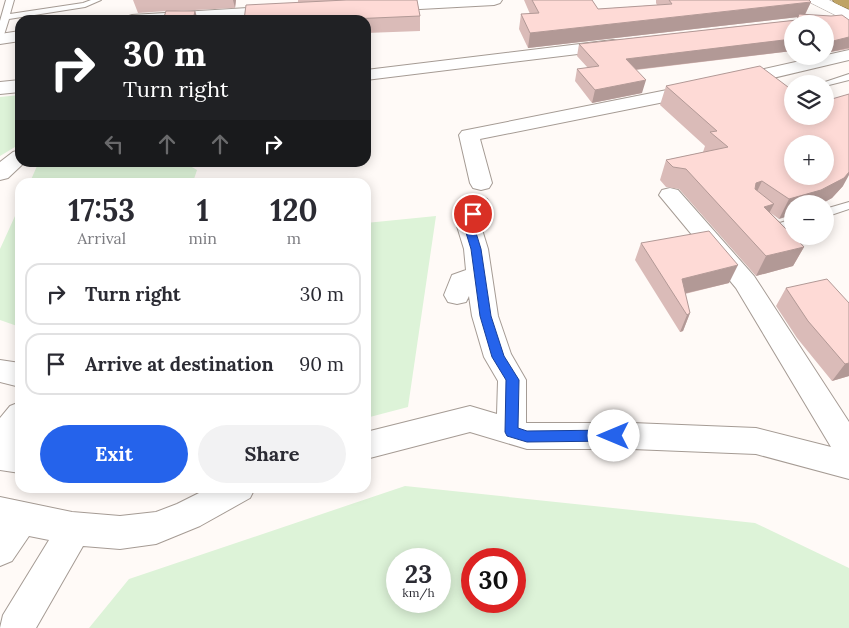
<!DOCTYPE html>
<meta charset="utf-8">
<style>
:root{--surface:#fff;--page:#f2f2f3;--text:#2b2b33;--muted:#7c7c81;--line:#e1e1e2;--accent:#2563eb}
body{margin:0;font-family:Lora,serif;background:var(--page);color:var(--text);height:100vh;display:flex;flex-direction:column;font-size:19px;white-space:nowrap}
*{box-sizing:border-box;margin:0}
p{font-size:16px;color:var(--muted)}
.icon{flex:none;width:28px;height:28px;fill:none;stroke:currentColor;stroke-width:2;stroke-linecap:round;stroke-linejoin:round}
.map{position:relative;flex:1;overflow:hidden}
.panel{position:absolute;left:15px;top:178px;width:356px;height:315px;display:flex;flex-direction:column;background:var(--surface);border-radius:15px;box-shadow:0 2px 12px #0003}
.panel>*{flex:none}
.top-card{position:absolute;left:15px;top:15px;width:356px;height:152px;border-radius:15px;box-shadow:0 2px 12px #0003;background:#202124;color:#fff;overflow:hidden}
.buttons{position:absolute;left:784px;top:15px;display:grid;gap:10px}
.buttons a{display:grid;place-items:center;width:50px;height:50px;border-radius:50%;background:var(--surface);box-shadow:0 2px 12px #0003;font-size:25px}
.speed{position:absolute;left:386px;top:548px;display:flex;gap:10px;font-size:25px;font-weight:700;text-align:center}
.speed>*{display:grid;place-content:center;width:65px;height:65px;border-radius:50%;background:var(--surface);box-shadow:0 2px 12px #0003;line-height:1}
.speed small{font-size:12px;font-weight:400}
.speed .limit{border:8px solid #d22;background:#fff;color:#111}
.pin{position:absolute;display:grid;place-items:center;width:42px;height:42px;color:#fff;margin:-21px;border:2px solid #fff;border-radius:50%;box-shadow:0 1px 5px #0007}
.me{position:absolute;width:55px;margin:-28px;rotate:270deg;stroke-linejoin:round;filter:drop-shadow(0 0 4px #0008)}
.turn{display:flex;align-items:center;gap:18px;height:105px;padding:0 25px;font-size:22px}
.turn .icon{width:65px;height:65px;stroke-width:2.5}
.turn b{display:block;font-size:35px;line-height:42px}
.lanes{display:flex;align-items:center;height:48px;padding:0 25px;background:#0003;justify-content:center;gap:25px;direction:ltr}
.lanes .off{opacity:.35}
.eta{display:flex;justify-content:space-evenly;align-items:center;height:85px;text-align:center}
.eta b{font-size:30px;font-weight:700;line-height:35px}
.button{display:flex;gap:10px;margin-top:auto;padding:10px 25px}
.button a{flex:1;height:58px;border-radius:30px;background:var(--accent);color:#fff;font-size:20px;font-weight:700;line-height:58px;text-align:center}
.button a+a{background:var(--page);color:var(--text)}
ul{padding:0;list-style:none}
li{display:flex;align-items:center;gap:15px;height:62px;margin:0 10px 8px;padding:0 15px;border:2px solid var(--line);border-radius:15px}
li div{flex:1}
li b{display:block;font-size:19px}
li em{font-style:normal}
.map>svg:first-child{display:block}
.green{fill:#ddf3d8;fill-rule:evenodd}
.lines{fill:none;stroke-linecap:round;stroke-linejoin:round}
.service-casing{stroke:#a59b94;stroke-width:2}
.minor-casing{stroke:#a59b94;stroke-width:2}
.tertiary-casing{stroke:#a59b94;stroke-width:1}
.trunk-casing{stroke:#826a36;stroke-width:1}
.service{fill:#fff;fill-rule:evenodd}
.minor{fill:#fff;fill-rule:evenodd}
.tertiary{fill:#fff;fill-rule:evenodd}
.trunk{fill:#bfa364;fill-rule:evenodd}
.wall{fill:#dabbb8}
.shaded-wall{fill:#b29996}
.building{fill:#fedad6;stroke:#b29996;fill-rule:evenodd}
.route{fill:#2563eb;stroke:#184099}
</style>
<div class="map">
<svg width="849" height="628" viewBox="0 0 849 628">
<rect width="100%" height="100%" fill="#fffaf7"/>
<!-- green -->
<path class="green" d="M20,95V144L0,156V97Z
M44,163H185L197,170L193,182H30L37,166Z
M20,205V327L0,320V249Z
M436,216L408,407L366,418V223Z
M405,486L755,523L849,568V628H89L129,579ZM398,559H440V601H398ZM472,559H515V601H472Z"/>
<g class="lines">
<!-- service casing -->
<g class="service-casing">
<path id="service" d="M6,0H14L10,14L83,3L91,0H101L85,7L9,19L4,35L0,37V21Z
M849,74V80L825,86V84H819Z
M849,202V209L825,217V209Z
M770,217L780,223L792,219V227C780,230 773,232 764,221Z"/>
</g>
<!-- minor casing -->
<g class="minor-casing">
<path id="minor" d="M406,0H502L500,3L494,5L383,11L377,9L375,6L377,3Z
M281,6L287,8L289,11L287,14L213,20H124L126,17L132,15Z
M20,31V41L0,44V34Z
M613,40L619,41L622,45L619,49L366,80V70Z
M849,50V60L735,87L728,85L726,81L728,77Z
M20,80V92L0,94V82Z
M697,84L704,86L706,90L704,94L480,139L492,183L489,188L481,190L473,188L470,183L459,135L462,131Z
M20,150V162H25L8,178L0,180V162L13,152Z
M670,188L678,190L754,276L849,422V479L756,454L632,449H527L470,432L366,459V432L470,406L497,414L498,381L484,357L472,316L469,296L466,302L457,304L448,302L444,295L452,275L466,270L464,249L456,223L471,199L479,197L487,199L490,204L480,223L488,249L498,316L511,354L526,380V423H632L756,428L831,447L736,288L659,195L662,190Z
M0,360L20,363V387L0,382Z
M20,402V438L15,444L20,445V473L0,470V418L10,406Z
M209,488H255L250,498L200,526L156,544L120,549L83,546L36,628H0L3,615L49,540L29,536L12,561L0,566V497L72,512L120,516L156,512L177,504Z"/>
</g>
<!-- tertiary casing -->
<g class="tertiary-casing">
<path id="tertiary" d="M809,0H829L849,10V22L811,3Z"/>
</g>
<!-- trunk casing -->
<g class="trunk-casing">
<path id="trunk" d="M833,0H849V9L835,3Z"/>
</g>
<!-- service -->
<use href="#service" class="service"/>
<!-- minor -->
<use href="#minor" class="minor"/>
<!-- tertiary -->
<use href="#tertiary" class="tertiary"/>
<!-- trunk -->
<use href="#trunk" class="trunk"/>
</g>
<!-- wall -->
<path class="wall" d="M133,0H236L235,8L175,11H195L198,20H163L166,11L138,13Z
M298,0H417L420,16V31L366,33V20H244L298,3Z
M524,0H592L598,9L657,5L656,3V0H809L811,2L805,15L849,20V49L825,53V24H792V51L636,70L642,93L592,103L575,81L577,69L588,68L577,56L579,44L796,20L798,17L528,48L519,29L521,14H530Z
M666,86L843,186L832,198L821,204H792L779,219L771,213L804,247L793,266L756,276L679,189L666,187L660,180L666,160L704,152H703L705,146L660,105Z
M641,243L729,283L685,294L690,313L683,331L680,332L635,260Z
M786,288L849,303V376L832,381L797,338L776,306Z"/>
<!-- shaded-wall -->
<path class="shaded-wall" d="M233,0H236L235,8Z
M811,2L804,16L799,14L798,17L528,48L530,33Z
M195,11L198,20H193Z
M849,37V48L825,53V43Z
M792,39V51L623,71L626,59Z
M799,56H813L797,60Z
M646,80L642,93L592,103L595,90Z
M849,172V175L843,186L832,198L821,204H792V215L779,219L789,199Z
M762,181L753,200L756,183Z
M774,204L764,223V207Z
M804,247L793,266L756,276L766,256Z
M738,265L729,283L674,296L682,279Z
M690,313L683,331L680,332L687,315Z
M849,363V376L832,381L845,364Z"/>
<!-- building -->
<path class="building" d="M346,0H417L420,16L351,19V20H244L246,5Z
M532,0H592L598,9L672,4L669,0H809L811,2L530,33L521,14L539,13Z
M166,11H195L193,20H163Z
M799,14L831,16L842,15L849,20V37L825,43V24H792V39L626,59L646,80L595,90L577,69L599,66L579,44L797,20Z
M760,66L792,90V116H825V101L849,94V172L844,178L821,190L789,199L762,181L756,183L755,189L774,204L764,207L792,235V236H794L804,247L766,256L686,169L673,167L666,160L728,147L710,132L717,131L666,86ZM792,144H825V176H792Z
M709,231L738,265L682,279L690,313L687,315L641,243Z
M827,279L849,303V363L845,364L808,321L786,288Z"/>
<!-- route -->
<path class="route" d="M473,210L478,214L473,223L481,249L491,316L504,356L519,380L518,428L527,431L614,430L619,432L621,436L619,440L614,441L527,442L507,436L505,432L506,380L492,357L480,316L471,249L463,223L470,211Z"/>
</svg>
<div class="buttons">
<a><svg class="icon" aria-label="search" viewBox="0 0 24 24"><circle cx="10" cy="10" r="6"/><path d="M15 15l6 6"/></svg></a>
<a><svg class="icon" aria-label="layers" viewBox="0 0 24 24"><path d="M12 4l9 5-9 5-9-5zM3 14l9 5 9-5"/></svg></a>
<a>+</a>
<a>−</a>
</div>
<div class="speed"><div>23<small>km/h</small></div><div class="limit">30</div></div>
<div class="pin" style="left:473px;top:214px;background:#d93025"><svg class="icon" aria-label="arrive" viewBox="0 0 24 24"><path d="M6 21V4h12l-3 4 3 4H6"/></svg></div>
<svg class="me" style="left:614px;top:436px" viewBox="-20 -20 40 40"><circle r="19" fill="#fff"/><path d="M0-13L10 11 0 6-10 11z" fill="#2563eb"/></svg>
<div class="top-card">
<div class="turn"><svg class="icon" aria-label="right" viewBox="0 0 24 24"><path d="M7 20v-9h11M14 6l5 5-5 5"/></svg><div><b>30 m</b>Turn right</div></div>
<div class="lanes"><svg class="icon off" aria-label="left" viewBox="0 0 24 24"><path d="M17 20v-9H6M10 6l-5 5 5 5"/></svg><svg class="icon off" aria-label="ahead" viewBox="0 0 24 24"><path d="M12 20V5M6 11l6-6 6 6"/></svg><svg class="icon off" aria-label="ahead" viewBox="0 0 24 24"><path d="M12 20V5M6 11l6-6 6 6"/></svg><svg class="icon" aria-label="right" viewBox="0 0 24 24"><path d="M7 20v-9h11M14 6l5 5-5 5"/></svg></div>
</div>
<section class="panel">
<div class="eta">
<div><b>17:53</b><p>Arrival</p></div>
<div><b>1</b><p>min</p></div>
<div><b>120</b><p>m</p></div>
</div>
<ul>
<li><svg class="icon" aria-label="right" viewBox="0 0 24 24"><path d="M7 20v-9h11M14 6l5 5-5 5"/></svg><div><b>Turn right</b></div><em>30 m</em></li>
<li><svg class="icon" aria-label="arrive" viewBox="0 0 24 24"><path d="M6 21V4h12l-3 4 3 4H6"/></svg><div><b>Arrive at destination</b></div><em>90 m</em></li>
</ul>
<div class="button"><a>Exit</a><a>Share</a></div>
</section>
</div>
